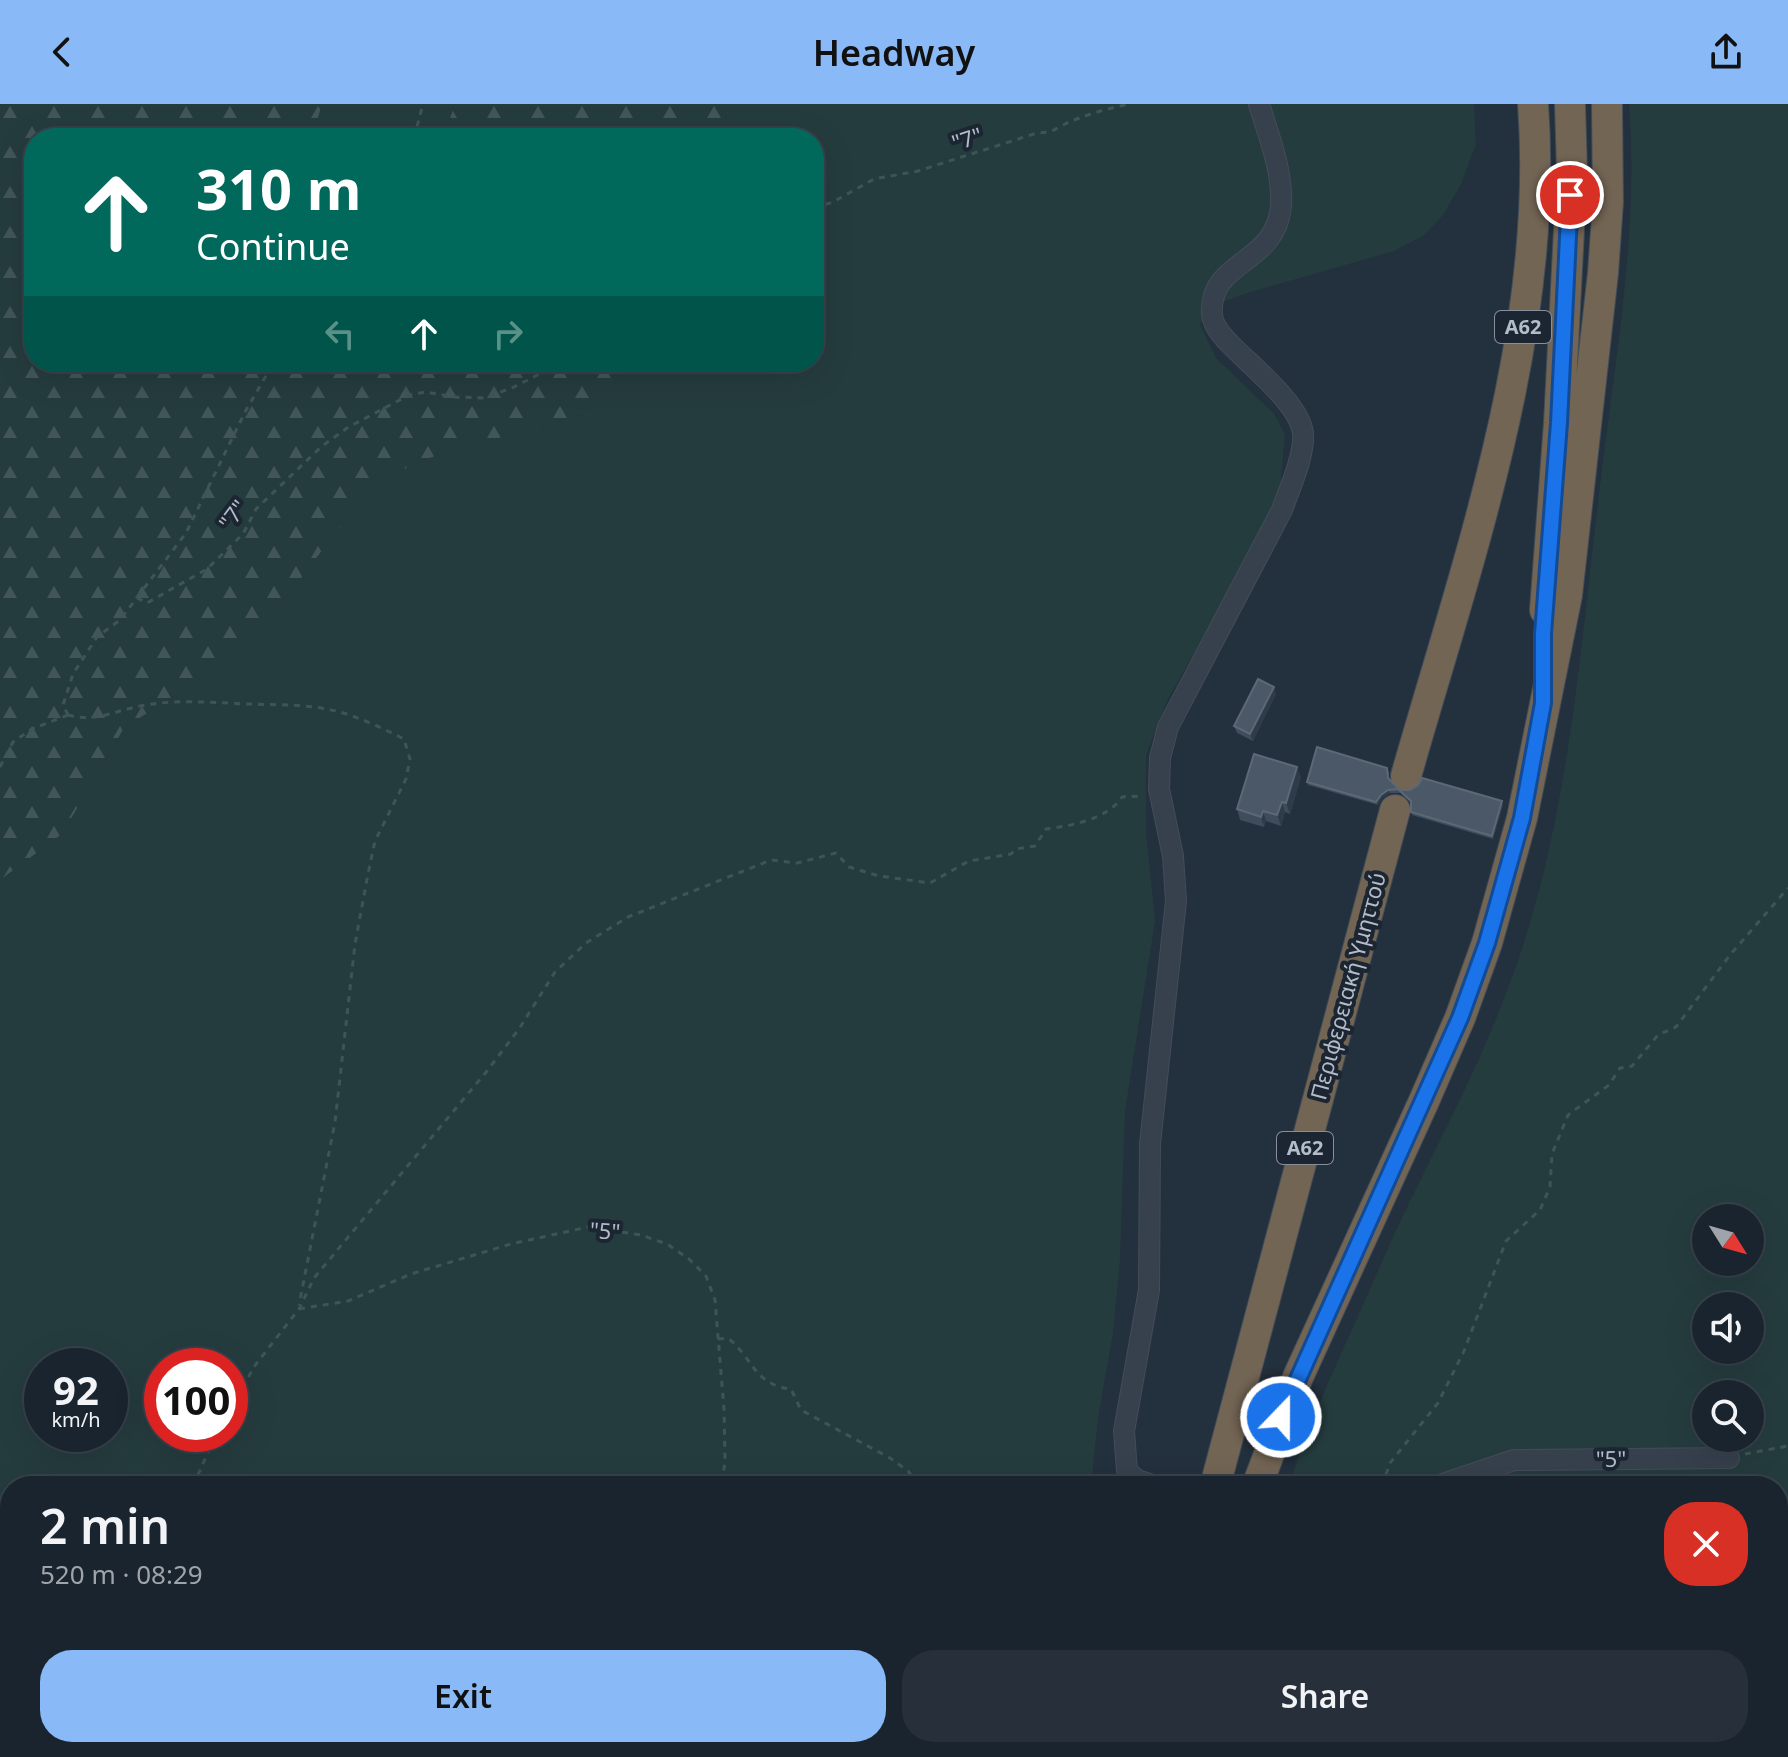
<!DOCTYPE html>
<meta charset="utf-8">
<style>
:root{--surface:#1a242e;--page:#27303a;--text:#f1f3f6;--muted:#9fa4aa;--line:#38414a;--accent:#89b9f7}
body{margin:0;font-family:"Noto Sans",sans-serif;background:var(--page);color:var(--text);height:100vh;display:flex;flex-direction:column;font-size:30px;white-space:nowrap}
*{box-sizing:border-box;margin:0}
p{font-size:26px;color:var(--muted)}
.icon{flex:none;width:44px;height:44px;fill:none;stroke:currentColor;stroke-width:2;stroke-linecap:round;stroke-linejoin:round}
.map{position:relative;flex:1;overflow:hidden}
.panel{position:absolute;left:0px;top:1372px;width:1788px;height:282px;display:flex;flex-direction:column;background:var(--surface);border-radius:32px 32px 0 0;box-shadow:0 8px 32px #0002,0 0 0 2px var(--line)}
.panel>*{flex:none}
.hud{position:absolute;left:24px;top:24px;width:800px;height:244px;border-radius:32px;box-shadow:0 8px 32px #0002,0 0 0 2px var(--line);background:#00695c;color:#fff;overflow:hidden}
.needle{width:52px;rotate:127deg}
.controls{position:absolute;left:1692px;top:1100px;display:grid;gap:16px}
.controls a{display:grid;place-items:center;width:72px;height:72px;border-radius:50%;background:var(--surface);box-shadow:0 8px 32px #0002,0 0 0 2px var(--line);font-size:40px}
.speed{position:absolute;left:24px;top:1244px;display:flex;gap:16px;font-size:40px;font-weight:700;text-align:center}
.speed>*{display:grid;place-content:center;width:104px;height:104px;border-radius:50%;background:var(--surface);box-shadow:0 8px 32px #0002,0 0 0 2px var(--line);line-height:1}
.speed small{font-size:20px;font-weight:400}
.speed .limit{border:12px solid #d22;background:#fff;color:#111}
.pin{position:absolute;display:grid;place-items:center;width:68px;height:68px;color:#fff;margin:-34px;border:4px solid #fff;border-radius:50%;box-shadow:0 2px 8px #0007}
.me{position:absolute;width:88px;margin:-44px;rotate:22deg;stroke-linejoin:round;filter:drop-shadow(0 0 6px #0008)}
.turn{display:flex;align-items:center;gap:28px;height:168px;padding:0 40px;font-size:36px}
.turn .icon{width:104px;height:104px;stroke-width:2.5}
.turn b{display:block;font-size:56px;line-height:68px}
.lanes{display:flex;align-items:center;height:76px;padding:0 40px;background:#0003;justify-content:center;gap:40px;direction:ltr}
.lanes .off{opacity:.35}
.round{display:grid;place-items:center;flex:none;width:84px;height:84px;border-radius:32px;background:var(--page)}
.summary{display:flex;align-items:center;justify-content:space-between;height:136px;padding:0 40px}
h1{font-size:48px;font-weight:600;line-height:60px}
.action{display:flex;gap:16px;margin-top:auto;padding:16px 40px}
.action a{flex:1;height:92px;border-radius:32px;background:var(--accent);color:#111;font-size:32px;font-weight:600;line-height:92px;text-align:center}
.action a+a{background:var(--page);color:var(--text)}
header{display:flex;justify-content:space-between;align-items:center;height:104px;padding:0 40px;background:var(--accent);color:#111;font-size:36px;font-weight:600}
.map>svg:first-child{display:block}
.green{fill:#253c3e;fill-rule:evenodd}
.forest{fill:url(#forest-firs)}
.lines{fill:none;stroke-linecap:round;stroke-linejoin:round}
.minor-casing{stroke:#434d59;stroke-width:22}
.highway-casing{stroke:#424c58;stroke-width:32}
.path{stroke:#3e5556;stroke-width:3;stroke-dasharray:6 6;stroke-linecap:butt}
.minor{stroke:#37414d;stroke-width:20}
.highway{stroke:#736554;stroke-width:30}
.wall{fill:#3f4c5b}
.shaded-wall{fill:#2e3c4a}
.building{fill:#4b5867;stroke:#5c6876;stroke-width:2}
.route-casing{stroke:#114b97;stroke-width:20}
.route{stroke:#1a73e8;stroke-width:14}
.labels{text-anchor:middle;stroke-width:8;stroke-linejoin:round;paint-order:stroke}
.shield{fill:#1c2632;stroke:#868f9b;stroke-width:2}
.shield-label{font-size:20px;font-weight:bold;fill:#b3bcc8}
.street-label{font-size:22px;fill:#b3bcc8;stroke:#1c2632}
</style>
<header><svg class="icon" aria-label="back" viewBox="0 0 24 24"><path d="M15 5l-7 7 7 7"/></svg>Headway<svg class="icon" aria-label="share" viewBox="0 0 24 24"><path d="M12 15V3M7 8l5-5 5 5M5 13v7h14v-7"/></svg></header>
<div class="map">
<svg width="1788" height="1653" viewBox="0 0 1788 1653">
<defs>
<pattern id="forest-firs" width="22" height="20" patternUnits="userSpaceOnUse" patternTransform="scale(2)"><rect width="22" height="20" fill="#253c3e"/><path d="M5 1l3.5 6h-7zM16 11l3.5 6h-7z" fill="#425658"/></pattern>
</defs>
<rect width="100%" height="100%" fill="#23303d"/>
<!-- green -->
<path class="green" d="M322,0H455L443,34H312Z
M724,0H1474L1476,40L1461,80L1443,111L1423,132L1394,147L1247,189L1207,204L1200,221L1216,254L1274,310L1285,330L1280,385L1249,452L1167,597L1146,651V729L1155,817L1125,1007L1120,1154L1113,1229L1098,1314L1092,1373L1100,1382H10V1525L0,1507V776L62,730L124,624L248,544L371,382L422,356L583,310L636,258H814V34H730ZM42,1262H110V1330H42ZM162,1262H230V1330H162Z
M1629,0H1788V1653H1245V1644H1778V1382H1289C1306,1326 1330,1274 1354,1221C1375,1175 1394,1128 1417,1083C1452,1012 1489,940 1515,865C1570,710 1580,544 1600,382C1615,255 1639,128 1629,0ZM1706,1114H1750V1158H1706ZM1706,1202H1750V1246H1706ZM1706,1290H1750V1334H1706Z
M10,1618V1644H1156L1157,1653H0V1633Z"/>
<!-- forest -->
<path class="forest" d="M0,0H322L312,34H34V258H636L583,310L422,356L371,382L248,544L124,624L62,730L0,776Z
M455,0H724L730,34H443Z
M0,1507L10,1525V1618L0,1633Z"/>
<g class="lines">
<!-- minor casing -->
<g class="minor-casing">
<path id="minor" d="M1155,1382L1137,1376L1127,1367L1124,1327L1149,1186L1150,1040L1176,797L1173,752L1159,685L1160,654L1168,623L1282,406C1289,386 1305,351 1303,329C1299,299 1251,262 1230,240C1223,233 1212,221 1212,209C1209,156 1276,161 1281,102C1283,67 1269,33 1259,0
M1437,1382L1514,1356L1729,1354"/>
</g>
<!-- highway casing -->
<g class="highway-casing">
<path id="highway" d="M1545,506L1559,319L1572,68L1570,0
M1406,672C1468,454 1550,229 1533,0
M1215,1382L1395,706
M1257,1382L1298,1273L1424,997L1460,914L1487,839L1522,714L1567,491L1603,169L1608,98L1607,0
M1177,1644V1653
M1215,1644L1216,1653"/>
</g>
<!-- path -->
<path class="path" d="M414,34L423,0
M814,104L833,98L874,75L918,67L1037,29C1053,28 1054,26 1067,19C1088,10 1109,4 1130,0
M137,494L147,499L207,465L243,430L256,405L321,343L347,324L409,291L425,288L455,293L485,294L514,283L563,258
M68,611C97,619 118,605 146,601C180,595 215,599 250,600C278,601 308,600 336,607C359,613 382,624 404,635L410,655L406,675L375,737L368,770L355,840L335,1018L299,1201
M68,611L63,601L73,570L97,533L120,516L186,429L245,308L274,258
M0,663L13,638L32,625L68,611
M299,1205L348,1197L411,1170L511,1140L588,1123L641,1131L667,1140L689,1155L706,1172L715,1196L724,1305L725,1357L722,1382
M718,1235L728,1234C753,1254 754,1281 791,1285L801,1306L890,1354L908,1367L919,1382
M230,1304L256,1260L299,1205L314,1174L487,967L519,925L555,868L586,839L628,813L771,756L797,759L836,749L849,763L879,772L930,779L969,757L1011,750L1016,745L1035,742L1046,725C1071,722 1108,715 1122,693L1142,692
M1745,1350L1788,1342
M193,1382L216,1330
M1382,1382L1390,1359L1438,1299L1464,1247L1506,1137L1540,1106L1550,1083L1552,1050L1568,1011L1609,981L1620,964L1632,962L1658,931L1676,923L1730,851L1788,784
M1778,1466L1788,1463
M198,1644L202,1653
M669,1653L671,1644
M1624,1653L1625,1644"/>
<!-- minor -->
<use href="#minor" class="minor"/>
<!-- highway -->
<use href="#highway" class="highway"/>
</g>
<!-- wall -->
<path class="wall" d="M1276,590L1253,637L1237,629L1234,622Z
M1389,667V675L1399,685L1400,689H1390L1382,694L1378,701L1308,681L1307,678Z
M1301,673L1290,710L1285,708L1281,722L1266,717L1264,723L1240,716L1237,705Z
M1399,686L1503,701L1493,735L1412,711L1411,699L1401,689Z"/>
<!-- shaded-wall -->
<path class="shaded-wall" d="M1274,583L1276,590L1253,637L1250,630Z
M1297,663L1301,673L1290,710L1286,699Z
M1388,686L1390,689L1382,694L1378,701L1376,698L1381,691Z
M1502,697L1503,701L1493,735L1492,732Z
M1282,698L1285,708L1281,722L1277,711Z
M1263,707L1266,717L1264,723L1261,713Z"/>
<!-- building -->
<path class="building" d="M1258,575L1274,583L1250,630L1234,622Z
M1317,643L1387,664L1388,674L1399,685L1388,686L1381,691L1376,698L1307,678Z
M1254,650L1297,663L1286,699L1282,698L1277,711L1263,707L1261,713L1237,705Z
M1422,674L1502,697L1492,732L1411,708V697L1399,686H1410L1418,681Z"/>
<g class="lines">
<!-- route casing -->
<g class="route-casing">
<path id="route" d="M1281,1313L1460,914L1487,839L1522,714L1543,599V530L1559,319L1570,91"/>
</g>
<!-- route -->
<use href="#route" class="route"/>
</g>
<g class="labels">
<!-- shield labels -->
<g class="shield">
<rect x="1495" y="207" width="56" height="32" rx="6"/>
<rect x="1277" y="1028" width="56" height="32" rx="6"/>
</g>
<g class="shield-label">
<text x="1523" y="230">Α62</text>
<text x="1305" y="1051">Α62</text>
</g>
<!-- street labels -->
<g class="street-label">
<text transform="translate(967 35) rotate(-18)" y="8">"7"</text>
<text transform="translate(233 411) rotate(-53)" y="8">"7"</text>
<text transform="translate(1348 882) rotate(-75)" y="8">Περιφερειακή Υμηττού</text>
<text transform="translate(605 1127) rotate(4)" y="8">"5"</text>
<text transform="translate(1611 1355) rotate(-1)" y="8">"5"</text>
</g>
</g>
</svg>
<div class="controls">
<a><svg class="needle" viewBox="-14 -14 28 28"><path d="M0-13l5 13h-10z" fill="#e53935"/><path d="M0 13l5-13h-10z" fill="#9fa4aa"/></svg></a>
<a><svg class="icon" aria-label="sound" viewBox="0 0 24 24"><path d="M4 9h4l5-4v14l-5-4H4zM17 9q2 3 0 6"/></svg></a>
<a><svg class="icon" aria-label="search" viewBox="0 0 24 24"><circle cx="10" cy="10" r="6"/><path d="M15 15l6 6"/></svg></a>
</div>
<div class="speed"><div>92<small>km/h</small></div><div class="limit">100</div></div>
<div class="pin" style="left:1570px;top:91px;background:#d93025"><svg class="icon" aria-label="arrive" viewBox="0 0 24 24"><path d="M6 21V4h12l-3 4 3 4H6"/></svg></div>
<svg class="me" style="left:1281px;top:1313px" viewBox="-20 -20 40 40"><circle r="17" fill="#1a73e8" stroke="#fff" stroke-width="3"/><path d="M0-11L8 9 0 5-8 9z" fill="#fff"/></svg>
<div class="hud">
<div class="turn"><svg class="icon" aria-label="ahead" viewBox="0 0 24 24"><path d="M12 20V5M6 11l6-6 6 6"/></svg><div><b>310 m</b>Continue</div></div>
<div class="lanes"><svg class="icon off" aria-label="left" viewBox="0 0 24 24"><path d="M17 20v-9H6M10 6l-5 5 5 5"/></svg><svg class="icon" aria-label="ahead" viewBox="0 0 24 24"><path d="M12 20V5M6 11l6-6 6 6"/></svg><svg class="icon off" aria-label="right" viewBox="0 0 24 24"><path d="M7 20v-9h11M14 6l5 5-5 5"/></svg></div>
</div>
<section class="panel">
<div class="summary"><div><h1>2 min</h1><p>520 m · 08:29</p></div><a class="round" style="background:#d93025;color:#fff"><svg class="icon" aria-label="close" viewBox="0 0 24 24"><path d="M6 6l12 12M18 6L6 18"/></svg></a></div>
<div class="action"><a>Exit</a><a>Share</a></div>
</section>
</div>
